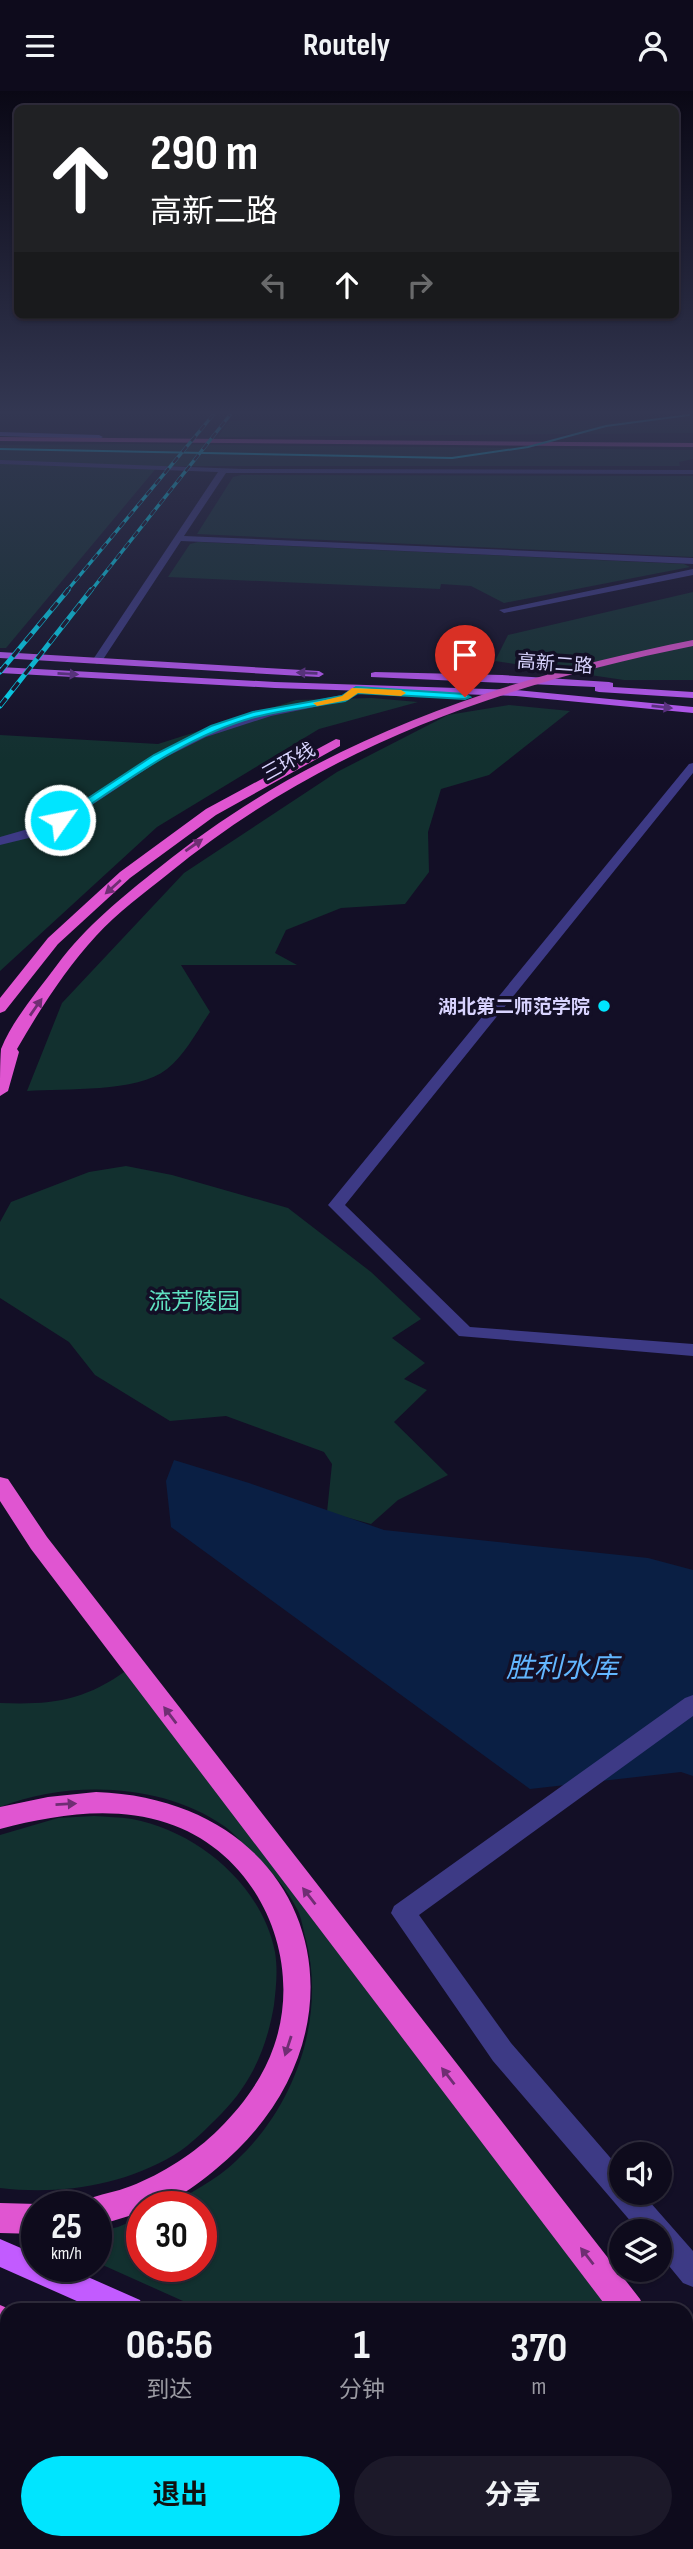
<!DOCTYPE html>
<html lang="zh">
<meta charset="utf-8">
<style>
:root{--surface:#0e0b1c;--page:#1c1929;--text:#f1f3f6;--muted:#9b9ba3;--line:#2e2b3b;--accent:#00e5ff}
body{margin:0;font-family:"Sofia Sans Condensed","Noto Sans SC",sans-serif;background:var(--page);color:var(--text);height:100vh;display:flex;flex-direction:column;font-size:26px;white-space:nowrap}
*{box-sizing:border-box;margin:0}
p{font-size:23px;color:var(--muted)}
.icon{flex:none;width:38px;height:38px;fill:none;stroke:currentColor;stroke-width:2;stroke-linecap:round;stroke-linejoin:round}
.map{position:relative;flex:1;overflow:hidden}
.sheet{position:absolute;left:0px;top:2212px;width:693px;height:247px;display:flex;flex-direction:column;background:var(--surface);border-radius:21px 21px 0 0;box-shadow:0 2px 5px #0004,0 0 0 2px var(--line)}
.sheet>*{flex:none}
.guide{position:absolute;left:14px;top:14px;width:665px;height:214px;border-radius:10px;box-shadow:0 2px 5px #0004,0 0 0 2px var(--line);background:#202124;color:#fff;overflow:hidden}
.fabs{position:absolute;left:609px;top:2051px;display:grid;gap:14px}
.fabs a{display:grid;place-items:center;width:63px;height:63px;border-radius:50%;background:var(--surface);box-shadow:0 2px 5px #0004,0 0 0 2px var(--line);font-size:35px}
.speed{position:absolute;left:21px;top:2100px;display:flex;gap:14px;font-size:35px;font-weight:700;text-align:center}
.speed>*{display:grid;place-content:center;width:91px;height:91px;border-radius:50%;background:var(--surface);box-shadow:0 2px 5px #0004,0 0 0 2px var(--line);line-height:1}
.speed small{font-size:18px;font-weight:400}
.speed .limit{border:10px solid #d22;background:#fff;color:#111}
.pin{position:absolute;display:grid;place-items:center;width:60px;height:60px;color:#fff;margin:-72px -30px;border-radius:50% 50% 50% 0;rotate:-45deg;box-shadow:0 0 7px #0007}
.pin .icon{rotate:45deg}
.me{position:absolute;width:77px;margin:-38px;rotate:57deg;stroke-linejoin:round;filter:drop-shadow(0 0 5px #0008)}
.turn{display:flex;align-items:center;gap:24px;height:147px;padding:0 21px;font-size:32px}
.turn .icon{width:91px;height:91px;stroke-width:2.5}
.turn b{display:block;font-size:49px;line-height:60px}
.lanes{display:flex;align-items:center;height:66px;padding:0 21px;background:#0003;justify-content:center;gap:35px;direction:ltr}
.lanes .off{opacity:.35}
.eta{display:flex;justify-content:space-evenly;align-items:center;height:119px;text-align:center}
.eta b{font-size:42px;font-weight:700;line-height:49px}
.primary-button{display:flex;gap:14px;margin-top:auto;padding:14px 21px}
.primary-button a{flex:1;height:80px;border-radius:42px;background:var(--accent);color:#111;font-size:28px;font-weight:700;line-height:80px;text-align:center}
.primary-button a+a{background:var(--page);color:var(--text)}
header{display:flex;justify-content:space-between;align-items:center;height:91px;padding:0 21px;background:var(--surface);font-size:32px;font-weight:700}
.map>svg:first-child{display:block}
.green{fill:#12302f}
.water{fill:#0a1f44}
.lines{fill:none;stroke-linecap:round;stroke-linejoin:round}
.minor{fill:#3d3a85;fill-rule:evenodd}
.tertiary{fill:#3d3a85;fill-rule:evenodd}
.secondary{fill:#6f6bff;fill-rule:evenodd}
.primary{fill:#c25bff;fill-rule:evenodd}
.trunk{fill:#e055d1;fill-rule:evenodd}
.tram{stroke:#00e5ff;stroke-width:2}
.rail-far1-casing{stroke:#00e5ff;stroke-width:3.5}
.rail-casing{stroke:#00e5ff;stroke-width:5}
.rail-far1{stroke:#130f26;stroke-width:2.5;stroke-dasharray:7;stroke-linecap:butt}
.rail{stroke:#130f26;stroke-width:3.5;stroke-dasharray:10;stroke-linecap:butt}
.oneway{fill:#623188}
.oneway2{fill:#6f2e73}
.route{fill:#00e5ff;stroke:#0095a6;stroke-width:2}
.slow{fill:#f59e0b}
.poi-dot{fill:#00e5ff;stroke:#130f26;stroke-width:2.5}
.labels{text-anchor:middle;stroke-width:7;stroke-linejoin:round;paint-order:stroke}
.far-street-label{font-size:19px;fill:#d9d4ff;stroke:#130f26}
.far-poi-label{font-size:19px;font-weight:bold;fill:#d9d4ff;stroke:#130f26;text-anchor:end}
.park-label{font-size:23px;fill:#5fe0c0;stroke:#130f26}
.near-water-label{font-size:28px;font-style:italic;fill:#62b6ff;stroke:#130f26}
</style>
<header><svg class="icon" aria-label="menu" viewBox="0 0 24 24"><path d="M4 6h16M4 12h16M4 18h16"/></svg>Routely<svg class="icon" aria-label="person" viewBox="0 0 24 24"><circle cx="12" cy="8" r="4"/><path d="M4 21q1-7 8-7t8 7"/></svg></header>
<div class="map">
<svg width="693" height="2458" viewBox="0 0 693 2458">
<rect width="100%" height="100%" fill="#130f26"/>
<!-- green -->
<path class="green" d="M682,324H693V342L218,346L229,330C336,329 443,331 549,329C593,328 639,334 682,324Z
M133,353L693,359V368L679,371L680,375H158L6,557H0V354Z
M241,384L693,385V466L197,443L233,386Z
M198,451L684,473L690,476L504,512L471,495L441,493L440,498L168,486L190,453Z
M693,501V589H624L495,570L508,544Z
M372,607L418,611L319,638L157,736L0,880V644L158,653L296,609Z
M509,614L570,620L489,684L441,698L428,741L429,781L405,813L341,817L286,839L275,862L297,874H181L210,921C197,940 185,964 167,978C137,1002 65,997 27,1000L62,912L184,782L337,681L448,624Z
M126,1075L172,1084L288,1117L371,1181L421,1228L392,1247L425,1272L404,1288L427,1299L394,1331L448,1384L398,1409L371,1433L327,1421L332,1373L324,1361L226,1325L170,1330L95,1284L69,1251L0,1207V1131L11,1111L89,1081Z
M127,1579L615,2219H203L96,2171V2141L118,2136L142,2126V2175H201V2116H165C189,2103 216,2089 236,2070C295,2015 326,1927 306,1849C303,1839 302,1827 297,1818C286,1796 269,1777 251,1761C242,1752 234,1742 224,1735C162,1692 69,1689 0,1716V1612C52,1614 84,1610 127,1579Z
M94,1725C107,1726 119,1726 132,1728C197,1740 262,1794 275,1861C278,1880 276,1896 274,1914C267,1956 252,1991 222,2022C207,2037 192,2053 174,2064C122,2095 59,2104 0,2097V1744L58,1727Z
M686,2311L693,2320V2458H671L660,2452H686Z"/>
<!-- water -->
<path class="water" d="M174,1369L249,1392L384,1439L648,1467L693,1479V1685L681,1681L530,1698L171,1436L166,1390Z"/>
<g class="lines">
<!-- minor -->
<path class="minor" d="M0,369L243,378L693,379V383L226,382L184,445L693,467V473L181,450L102,570L97,573L92,570L218,381L0,373Z
M352,597L361,599L349,609L271,625L206,646L160,669L57,737L37,745L0,754V746L49,732L152,665L199,641L267,619L342,604Z
M693,672V682L345,1114L470,1236L693,1253V1265L459,1245L328,1114L689,673Z
M693,1604V1625L419,1824L511,1952L621,2079V2102H642L693,2160V2196L683,2192L660,2164V2140H639L493,1970L391,1822L394,1815L685,1607Z"/>
<!-- tertiary -->
<path class="tertiary" d="M693,478V484L504,522L499,519Z"/>
<!-- secondary -->
<path class="secondary" d="M0,341L99,344L103,346L99,348L0,345Z"/>
<!-- primary -->
<path class="primary" d="M0,561L319,580L324,583L319,586L0,567Z
M0,576L275,591L516,599L693,616V622L516,605L275,597L0,582Z
M375,581L502,584L609,591L613,592V596L693,601V607L599,601L595,600V596L371,586V582Z
M0,2148L37,2164V2175H63L140,2209L144,2219H97L0,2176Z
M78,2452H119L122,2458H81Z
M588,2452H629L632,2458H591Z"/>
<!-- trunk -->
<path class="trunk" d="M0,346L693,352V356L0,350Z
M693,549V555C499,594 323,656 168,783C144,802 117,822 96,845C65,879 40,918 17,958L19,961L8,1000L0,1005C0,991 0,970 1,958C13,928 38,900 57,874C86,835 122,806 160,776C317,649 497,588 693,549Z
M336,648L340,649V655L216,724L130,787L58,853L5,920L0,922V907L48,847L120,781L206,718Z
M0,1386L8,1388L47,1446L640,2208L645,2219H609L31,1458L0,1410Z
M96,1701C320,1709 383,1942 216,2078C196,2095 168,2116 142,2116V2121L96,2135V2116H83L85,2109C100,2103 116,2101 131,2095C162,2083 195,2062 219,2038C243,2014 263,1987 274,1955C305,1866 257,1761 167,1732C112,1714 54,1724 0,1738V1716L48,1706Z
M0,2112L37,2113L44,2116H37V2143L0,2142Z
M0,2214L12,2219H7V2249L0,2246Z
M686,2277L693,2280V2318L686,2315Z
M0,2306L7,2309V2343L0,2340Z
M0,2393L7,2396V2433L0,2430Z
M32,2452H71L73,2458H34Z
M242,2452H285L287,2458H244Z
M433,2452H478L480,2458H435Z"/>
<!-- tram -->
<path class="tram" d="M0,358L452,367L528,356L606,335L689,324"/>
<!-- rail-far1 casing -->
<g class="rail-far1-casing">
<path id="rail-far1" d="M66,501L213,324
M90,501L230,324"/>
</g>
<!-- rail casing -->
<g class="rail-casing">
<path id="rail" d="M0,581L68,499
M0,615L91,499"/>
</g>
<!-- rail-far1 -->
<use href="#rail-far1" class="rail-far1"/>
<!-- rail -->
<use href="#rail" class="rail"/>
</g>
<!-- one-way arrows -->
<defs><path id="oneway-solid" d="M-6-.8H1V-3.2L6.5 0L1 3.2V.8H-6Z" transform="scale(1.75)"/></defs>
<g class="oneway">
<use href="#oneway-solid" transform="translate(307 582) rotate(-178)"/>
<use href="#oneway-solid" transform="translate(68 583) rotate(3)"/>
<use href="#oneway-solid" transform="translate(662 616) rotate(6)"/>
</g>
<g class="oneway2">
<use href="#oneway-solid" transform="translate(194 754) rotate(-35)"/>
<use href="#oneway-solid" transform="translate(113 796) rotate(138)"/>
<use href="#oneway-solid" transform="translate(36 916) rotate(-55)"/>
<use href="#oneway-solid" transform="translate(170 1624) rotate(-127)"/>
<use href="#oneway-solid" transform="translate(66 1713) rotate(-3)"/>
<use href="#oneway-solid" transform="translate(309 1805) rotate(-128)"/>
<use href="#oneway-solid" transform="translate(288 1955) rotate(108)"/>
<use href="#oneway-solid" transform="translate(448 1985) rotate(-128)"/>
<use href="#oneway-solid" transform="translate(587 2165) rotate(-128)"/>
</g>
<!-- sky -->
<linearGradient id="sky" x2="0" y2="1"><stop stop-color="#0a0815"/><stop offset="0.48" stop-color="#333752"/><stop offset="1" stop-color="#333752" stop-opacity="0"/></linearGradient>
<rect width="693" height="669" fill="url(#sky)"/>
<!-- route -->
<path class="route" d="M356,596L465,603L470,606L465,608L358,602L345,610C315,615 284,619 255,626C185,645 124,692 64,731L55,729L154,664L211,635L253,621L342,605Z"/>
<!-- slow -->
<path class="slow" d="M352,597L401,599L406,602L401,605L358,602L348,609L317,615L313,612L342,605Z"/>
<!-- markers -->
<circle class="poi-dot" cx="604" cy="915" r="7"/>
<g class="labels">
<!-- far-street labels -->
<g class="far-street-label">
<text transform="translate(555 572) rotate(4)" y="7">高新二路</text>
<text transform="translate(288 670) rotate(-29)" y="7">三环线</text>
</g>
<!-- far-poi labels -->
<g class="far-poi-label">
<text x="590" y="922">湖北第二师范学院</text>
</g>
<!-- park labels -->
<g class="park-label">
<text x="194" y="1218">流芳陵园</text>
</g>
<!-- near-water labels -->
<g class="near-water-label">
<text x="562" y="1586">胜利水库</text>
</g>
</g>
</svg>
<div class="fabs">
<a><svg class="icon" aria-label="sound" viewBox="0 0 24 24"><path d="M4 9h4l5-4v14l-5-4H4zM17 9q2 3 0 6"/></svg></a>
<a><svg class="icon" aria-label="layers" viewBox="0 0 24 24"><path d="M12 4l9 5-9 5-9-5zM3 14l9 5 9-5"/></svg></a>
</div>
<div class="speed"><div>25<small>km/h</small></div><div class="limit">30</div></div>
<div class="pin" style="left:465px;top:606px;background:#d93025"><svg class="icon" aria-label="arrive" viewBox="0 0 24 24"><path d="M6 21V4h12l-3 4 3 4H6"/></svg></div>
<svg class="me" style="left:60px;top:729px" viewBox="-20 -20 40 40"><circle r="17" fill="#00e5ff" stroke="#fff" stroke-width="3"/><path d="M0-11L8 9 0 5-8 9z" fill="#fff"/></svg>
<div class="guide">
<div class="turn"><svg class="icon" aria-label="ahead" viewBox="0 0 24 24"><path d="M12 20V5M6 11l6-6 6 6"/></svg><div><b>290 m</b>高新二路</div></div>
<div class="lanes"><svg class="icon off" aria-label="left" viewBox="0 0 24 24"><path d="M17 20v-9H6M10 6l-5 5 5 5"/></svg><svg class="icon" aria-label="ahead" viewBox="0 0 24 24"><path d="M12 20V5M6 11l6-6 6 6"/></svg><svg class="icon off" aria-label="right" viewBox="0 0 24 24"><path d="M7 20v-9h11M14 6l5 5-5 5"/></svg></div>
</div>
<section class="sheet">
<div class="eta">
<div><b>06:56</b><p>到达</p></div>
<div><b>1</b><p>分钟</p></div>
<div><b>370</b><p>m</p></div>
</div>
<div class="primary-button"><a>退出</a><a>分享</a></div>
</section>
</div>
